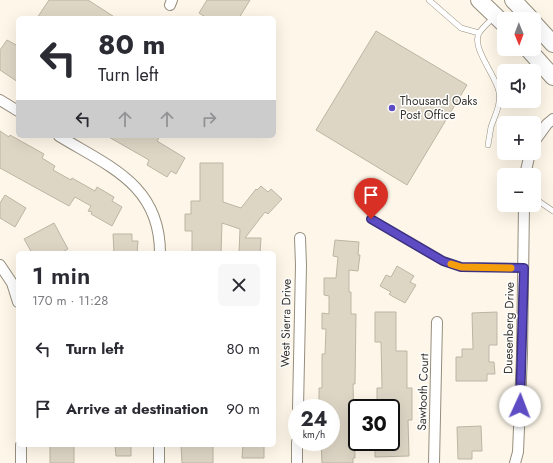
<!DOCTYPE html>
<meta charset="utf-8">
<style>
:root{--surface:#fff;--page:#f7f7f7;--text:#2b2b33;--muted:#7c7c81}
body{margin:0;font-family:Jost,sans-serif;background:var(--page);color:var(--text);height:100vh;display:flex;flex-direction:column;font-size:15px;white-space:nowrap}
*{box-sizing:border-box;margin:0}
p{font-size:13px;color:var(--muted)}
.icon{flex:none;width:22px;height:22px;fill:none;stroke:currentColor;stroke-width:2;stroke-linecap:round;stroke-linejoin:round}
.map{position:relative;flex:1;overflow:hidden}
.drawer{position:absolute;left:16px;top:251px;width:260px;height:196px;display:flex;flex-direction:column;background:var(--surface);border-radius:6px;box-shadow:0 4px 16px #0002}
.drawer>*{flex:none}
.hud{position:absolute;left:16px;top:16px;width:260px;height:122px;border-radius:6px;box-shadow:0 4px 16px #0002;background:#fff;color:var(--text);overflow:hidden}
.needle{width:26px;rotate:179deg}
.tools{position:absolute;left:497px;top:12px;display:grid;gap:8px}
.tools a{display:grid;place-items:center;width:44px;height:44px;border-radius:6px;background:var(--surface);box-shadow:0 4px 16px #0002;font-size:20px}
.speed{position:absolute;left:288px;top:399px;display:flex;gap:8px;font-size:20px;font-weight:700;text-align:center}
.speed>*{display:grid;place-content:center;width:52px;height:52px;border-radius:50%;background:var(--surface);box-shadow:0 4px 16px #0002;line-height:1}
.speed small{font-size:10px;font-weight:400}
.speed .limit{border:2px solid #111;border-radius:6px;background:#fff;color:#111}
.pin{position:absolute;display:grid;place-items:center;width:34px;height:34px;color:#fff;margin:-41px -17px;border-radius:50% 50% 50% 0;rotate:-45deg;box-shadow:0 0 4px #0007}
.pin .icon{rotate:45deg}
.me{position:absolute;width:44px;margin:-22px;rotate:2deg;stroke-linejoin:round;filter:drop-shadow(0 0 3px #0008)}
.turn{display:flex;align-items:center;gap:14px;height:84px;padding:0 16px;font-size:18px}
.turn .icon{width:52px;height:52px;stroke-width:2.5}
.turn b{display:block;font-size:28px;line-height:34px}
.lanes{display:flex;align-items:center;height:38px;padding:0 16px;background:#0003;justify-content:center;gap:20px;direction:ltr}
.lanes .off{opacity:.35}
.round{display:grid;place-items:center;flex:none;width:42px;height:42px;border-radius:6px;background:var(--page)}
.overview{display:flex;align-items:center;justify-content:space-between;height:68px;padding:0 16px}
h1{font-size:24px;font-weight:600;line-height:30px}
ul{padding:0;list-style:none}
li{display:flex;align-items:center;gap:12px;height:60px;padding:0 16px}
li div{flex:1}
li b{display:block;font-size:15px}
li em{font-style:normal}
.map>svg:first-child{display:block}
.building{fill:#ded6c5;stroke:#bdb5a4}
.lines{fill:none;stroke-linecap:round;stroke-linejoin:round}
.lane-casing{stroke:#968e7e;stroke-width:6}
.street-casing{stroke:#968e7e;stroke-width:12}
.primary-casing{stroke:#968e7e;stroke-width:18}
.lane{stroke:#fff;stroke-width:5}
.street{stroke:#fff;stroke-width:10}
.primary{stroke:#fff;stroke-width:16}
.route-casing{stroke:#3c317f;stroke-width:10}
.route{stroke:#5d4cc4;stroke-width:7}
.slow{stroke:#f59e0b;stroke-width:7}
.poi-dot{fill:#5d4cc4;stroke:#fff;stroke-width:1.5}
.labels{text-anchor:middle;stroke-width:3;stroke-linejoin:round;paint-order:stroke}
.poi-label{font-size:12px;fill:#39362f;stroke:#fff;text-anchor:start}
.street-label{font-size:12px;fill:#39362f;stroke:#fff}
</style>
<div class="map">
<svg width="553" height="463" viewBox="0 0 553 463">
<rect width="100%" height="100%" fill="#fef7e9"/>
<!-- building -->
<path class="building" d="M49,0H88L116,18H37Z
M207,0H250L239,18H207L199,13Z
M376,31L467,85L407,185L316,130Z
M7,40L18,46V82L0,70V50Z
M0,131L9,137L10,135L44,154L42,158L55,166L53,170L71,180L72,178L95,191L97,187L114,197L112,201L122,207L112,226L91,214L92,212L88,211L91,206L75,197L69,206L0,168Z
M107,136H160L157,141L185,158L176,174L171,171L167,177L147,165L149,160Z
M200,163H223V202L241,208L256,189L257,190L261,186L268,192L271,189L282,199L268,214L265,212L245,238H261L260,253H239L240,229L222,223L221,253H192V231H185V214H191V201H200Z
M5,195L26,208L15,227L0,218V203Z
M54,223L68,249L61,253H32L24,239Z
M113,234H132V241H138L137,253H114Z
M335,240L359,242L358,255H360L358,271L349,270V292H351V314H356L355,384H353L355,458H353V463H322L321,442H331V408H319V388H322V354H325L326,329H322V313L329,314V296L324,295V278H336L338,257L333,256Z
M397,266L414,276L410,282L416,285L405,303L392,296L389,294L391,292L380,286L386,275L391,277Z
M375,312H396V351H407V388H412V420H408L409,456L375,457V442H391V408H377V388H382L381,342H375Z
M497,312V345H489V362H494L495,374H487V381H456V357H462V349H473L472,313Z
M481,426L482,451H472V459H458L457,427Z
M50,445H74V463H50Z
M115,445H131V456H116Z
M181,445H213V463H182Z
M243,445H264V458H242Z"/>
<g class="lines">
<!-- lane casing -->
<g class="lane-casing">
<path id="lane" d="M429,0L461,28L479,33
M488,145C489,139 490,133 491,127C495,115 501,105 499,92C496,75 471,48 479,33C483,27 489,22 494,17
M534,198L553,211
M371,219L443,261L461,267L524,268"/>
</g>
<!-- street casing -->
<g class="street-casing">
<path id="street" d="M170,5L172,0
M0,100L18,111
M59,136C110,167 160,185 160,253
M534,142L547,124L553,119
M525,175L530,153
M0,265L12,283L18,302
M298,408L301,265L300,238
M21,445V463
M159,463V445
M297,463V442
M434,463L437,322
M515,463L518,452L522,355L524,205"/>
</g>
<!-- primary casing -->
<g class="primary-casing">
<path id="primary" d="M479,0L504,24
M513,0L531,19
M534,23L553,44
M528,49L553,77"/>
</g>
<!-- lane -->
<use href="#lane" class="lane"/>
<!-- street -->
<use href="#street" class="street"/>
<!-- primary -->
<use href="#primary" class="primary"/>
</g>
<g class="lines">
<!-- route casing -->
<g class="route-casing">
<path id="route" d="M371,219L443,261L461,267L524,268L520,406"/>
</g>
<!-- route -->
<use href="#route" class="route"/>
<!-- slow -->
<path class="slow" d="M451,264L461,267L511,268"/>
</g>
<!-- markers -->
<circle class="poi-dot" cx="392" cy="108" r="4"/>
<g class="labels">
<!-- poi labels -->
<g class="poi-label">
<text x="400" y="105">Thousand Oaks<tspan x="400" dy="14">Post Office</tspan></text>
</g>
<!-- street labels -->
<g class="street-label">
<text transform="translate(286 323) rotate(-89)" y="4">West Sierra Drive</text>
<text transform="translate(509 328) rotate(-89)" y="4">Duesenberg Drive</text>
<text transform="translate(423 392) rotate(-88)" y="4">Sawtooth Court</text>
</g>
</g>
</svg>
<div class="tools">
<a><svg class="needle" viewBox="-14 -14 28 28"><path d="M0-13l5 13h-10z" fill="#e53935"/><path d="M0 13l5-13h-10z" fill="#7c7c81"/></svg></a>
<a><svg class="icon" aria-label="sound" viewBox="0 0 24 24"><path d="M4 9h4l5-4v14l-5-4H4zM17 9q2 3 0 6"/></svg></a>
<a>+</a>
<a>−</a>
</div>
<div class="speed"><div>24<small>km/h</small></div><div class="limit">30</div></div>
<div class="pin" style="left:371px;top:219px;background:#d93025"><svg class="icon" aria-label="arrive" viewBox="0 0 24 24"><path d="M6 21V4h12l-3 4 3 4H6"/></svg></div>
<svg class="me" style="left:520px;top:406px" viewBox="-20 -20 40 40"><circle r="19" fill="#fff"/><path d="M0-13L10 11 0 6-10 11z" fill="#5d4cc4"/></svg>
<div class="hud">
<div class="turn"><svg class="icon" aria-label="left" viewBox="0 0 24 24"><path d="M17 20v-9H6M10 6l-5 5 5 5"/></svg><div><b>80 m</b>Turn left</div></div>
<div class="lanes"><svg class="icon" aria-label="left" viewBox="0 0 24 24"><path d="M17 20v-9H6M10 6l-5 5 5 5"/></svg><svg class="icon off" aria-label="ahead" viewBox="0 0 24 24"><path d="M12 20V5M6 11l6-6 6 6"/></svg><svg class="icon off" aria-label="ahead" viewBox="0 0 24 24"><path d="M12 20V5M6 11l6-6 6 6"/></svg><svg class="icon off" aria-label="right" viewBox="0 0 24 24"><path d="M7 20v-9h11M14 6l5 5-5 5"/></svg></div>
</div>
<section class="drawer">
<div class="overview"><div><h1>1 min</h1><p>170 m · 11:28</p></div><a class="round"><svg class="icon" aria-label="close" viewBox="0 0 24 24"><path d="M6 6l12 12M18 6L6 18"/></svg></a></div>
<ul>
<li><svg class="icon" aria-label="left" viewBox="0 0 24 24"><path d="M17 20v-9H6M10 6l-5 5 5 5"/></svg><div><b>Turn left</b></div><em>80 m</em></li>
<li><svg class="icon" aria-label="arrive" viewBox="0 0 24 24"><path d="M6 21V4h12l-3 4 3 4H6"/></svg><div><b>Arrive at destination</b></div><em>90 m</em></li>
</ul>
</section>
</div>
